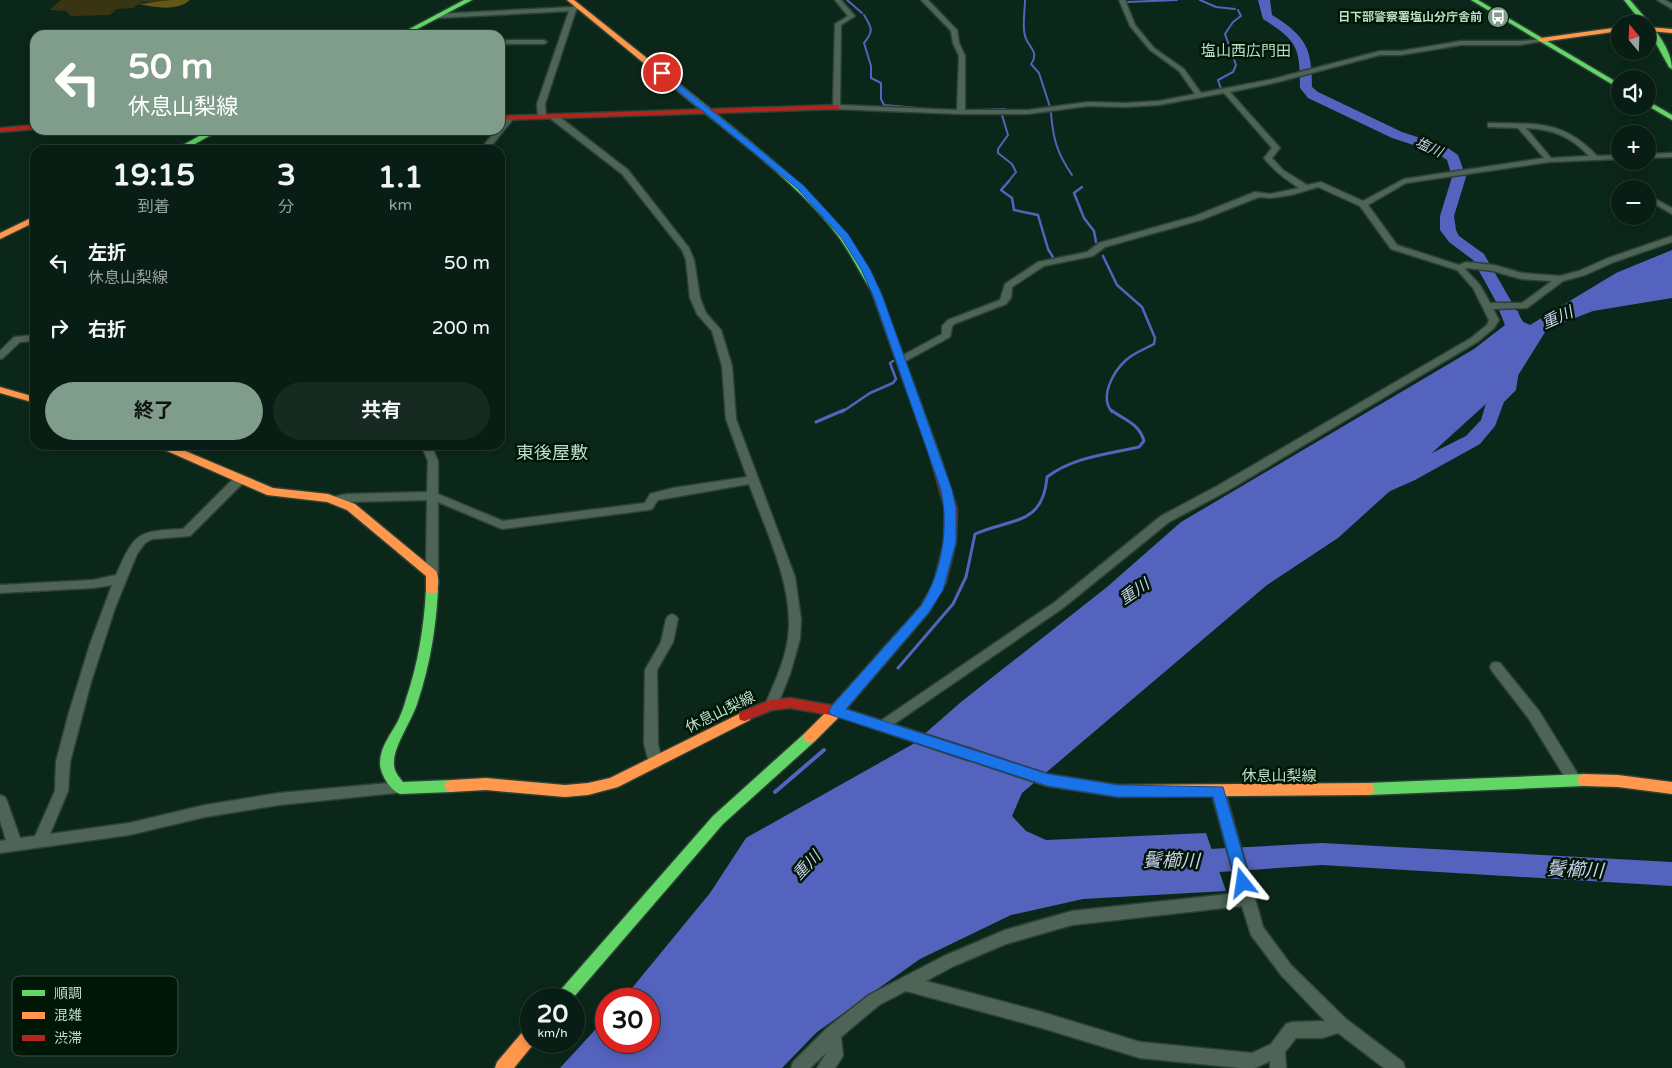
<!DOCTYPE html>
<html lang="ja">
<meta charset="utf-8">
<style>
:root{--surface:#081d13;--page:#162a21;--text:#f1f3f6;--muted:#98a2a0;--line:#293b33;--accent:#7f9d8a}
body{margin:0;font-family:"Varela Round","Noto Sans JP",sans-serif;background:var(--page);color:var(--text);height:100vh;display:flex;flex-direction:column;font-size:19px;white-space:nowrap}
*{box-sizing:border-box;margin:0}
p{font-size:16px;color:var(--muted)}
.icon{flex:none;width:28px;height:28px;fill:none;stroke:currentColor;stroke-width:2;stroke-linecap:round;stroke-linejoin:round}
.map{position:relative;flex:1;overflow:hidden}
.panel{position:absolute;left:30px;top:145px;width:475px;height:305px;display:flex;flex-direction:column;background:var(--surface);border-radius:15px;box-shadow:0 2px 12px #0003,0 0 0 1px var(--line)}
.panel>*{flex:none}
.banner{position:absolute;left:30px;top:30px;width:475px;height:105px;border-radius:15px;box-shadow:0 2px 12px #0003,0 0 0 1px var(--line);background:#7f9d8a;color:#fff;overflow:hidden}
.needle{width:32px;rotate:341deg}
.fabs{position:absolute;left:1611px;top:15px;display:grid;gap:10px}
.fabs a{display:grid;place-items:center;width:45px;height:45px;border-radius:50%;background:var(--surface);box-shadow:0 2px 12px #0003,0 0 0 1px var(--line);font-size:25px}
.speed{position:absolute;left:520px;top:988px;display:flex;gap:10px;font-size:25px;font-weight:700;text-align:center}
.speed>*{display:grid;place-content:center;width:65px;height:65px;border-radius:50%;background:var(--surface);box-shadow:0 2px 12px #0003,0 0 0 1px var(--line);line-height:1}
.speed small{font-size:12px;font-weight:400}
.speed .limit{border:8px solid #d22;background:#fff;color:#111}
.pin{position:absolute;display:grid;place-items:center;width:42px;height:42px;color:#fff;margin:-21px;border:2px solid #fff;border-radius:50%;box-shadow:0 1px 5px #0007}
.me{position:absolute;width:55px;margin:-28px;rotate:345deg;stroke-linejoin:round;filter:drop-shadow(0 0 4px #0008)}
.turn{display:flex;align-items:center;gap:18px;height:105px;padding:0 15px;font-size:22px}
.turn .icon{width:65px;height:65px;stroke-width:2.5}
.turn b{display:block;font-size:35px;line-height:42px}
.eta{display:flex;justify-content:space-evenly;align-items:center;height:85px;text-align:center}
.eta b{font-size:30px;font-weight:700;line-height:35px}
.primary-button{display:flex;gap:10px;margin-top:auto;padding:10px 15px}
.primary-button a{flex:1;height:58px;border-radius:30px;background:var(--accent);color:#111;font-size:20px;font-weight:700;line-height:58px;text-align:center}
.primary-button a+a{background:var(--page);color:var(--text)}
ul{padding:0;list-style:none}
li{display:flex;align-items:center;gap:15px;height:65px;padding:0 15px}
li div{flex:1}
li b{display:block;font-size:19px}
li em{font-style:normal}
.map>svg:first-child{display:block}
.green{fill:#393411}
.forest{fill:#645816}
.water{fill:#5463bd}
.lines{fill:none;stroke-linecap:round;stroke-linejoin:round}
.stream-far3{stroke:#5463bd;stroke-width:2}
.stream-far2{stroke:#5463bd;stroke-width:2.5}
.stream-far1{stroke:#5463bd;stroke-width:3}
.stream{stroke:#5463bd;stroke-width:4}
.river{fill:#5463bd;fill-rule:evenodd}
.street-casing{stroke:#2d4135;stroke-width:3}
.fast-casing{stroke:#2d4135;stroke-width:3}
.slow-casing{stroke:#2d4135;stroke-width:3}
.jam-casing{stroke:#2d4135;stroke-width:3}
.street{fill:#4e6457;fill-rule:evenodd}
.fast{fill:#63d668;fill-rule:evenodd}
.slow{fill:#ff974d;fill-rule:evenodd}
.jam{fill:#b3261e;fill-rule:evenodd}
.route{fill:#1a73e8;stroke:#114b97}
.labels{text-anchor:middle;stroke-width:5;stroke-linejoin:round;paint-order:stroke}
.far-poi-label{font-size:12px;font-weight:bold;fill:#beddc7;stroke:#001708;text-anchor:end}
.far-water-label{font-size:14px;font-style:italic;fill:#c9cfe9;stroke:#001708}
.far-quarter-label{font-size:15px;fill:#beddc7;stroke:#001708}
.street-label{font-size:15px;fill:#beddc7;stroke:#001708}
.water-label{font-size:16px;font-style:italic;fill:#c9cfe9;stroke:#001708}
.quarter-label{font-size:18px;fill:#beddc7;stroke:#001708}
.near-water-label{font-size:19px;font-style:italic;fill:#c9cfe9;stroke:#001708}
.key{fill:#001708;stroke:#395241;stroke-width:1}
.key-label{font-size:14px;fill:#beddc7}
</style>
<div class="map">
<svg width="1672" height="1068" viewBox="0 0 1672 1068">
<rect width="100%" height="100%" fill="#0b2719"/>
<!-- green -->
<path class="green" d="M61,0H171L168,2H142L133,8L116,9L110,15L71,16L66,11L49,10Z"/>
<!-- forest -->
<path class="forest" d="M171,0H190C176,12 154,7 139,4Z"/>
<!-- water -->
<path class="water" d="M1672,250V298L1593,311L1547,329L1519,374L1338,538L1267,585L1022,793L1012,816L1026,831L1046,840L1206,833L1226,891L1083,899L1011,915L920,959L817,1032L782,1068H560L606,1018V1041H649V999H623L710,893L746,838L913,744L961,702L1107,587L1181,522L1474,349L1505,325L1499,310L1518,311L1521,321L1530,325L1616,273Z"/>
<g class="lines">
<!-- stream-far3 -->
<path class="stream-far3" d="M847,0L862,13
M1025,0C1025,11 1022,25 1025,36C1028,47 1040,52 1031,64L1039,73L1050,107
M1200,0L1216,7L1235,9
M1127,2L1177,0
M864,15C872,28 874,31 864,43L871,66V78L881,83V99L884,105L928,109
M1523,44L1538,42
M1221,89L1218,80L1233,72L1236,65L1225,34L1233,22L1241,16L1238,10
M979,110L1005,109
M1051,113C1053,139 1057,153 1072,175
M1002,115L1008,135L998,149V153L1012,164L1016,172L1008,182"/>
<!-- stream-far2 -->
<path class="stream-far2" d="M1009,181L1001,190L1012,198L1014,210L1038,215L1048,249L1054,259L1051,260
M1082,187L1074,193L1084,218L1094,231L1096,242
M1103,256L1117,285L1142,307L1155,338L1154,344C1145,349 1134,353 1126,360C1113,372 1099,397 1112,412
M955,318L993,303
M842,412L870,393L893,383L896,379L890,363L893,361"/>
<!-- stream-far1 -->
<path class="stream-far1" d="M816,422L844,410
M898,668L953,604L966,577L975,534C1011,518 1043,526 1047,477C1073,457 1108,454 1139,447L1144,441C1139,423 1124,420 1111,410"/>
<!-- stream -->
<path class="stream" d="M775,792L824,750"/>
<!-- river -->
<path class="river" d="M1258,0H1270L1272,15C1306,36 1312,48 1312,87L1318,92L1402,132L1445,146L1458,155L1466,177L1454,216L1456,230L1459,236L1484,254L1530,334L1528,338H1516L1473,260L1449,242L1440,230V216L1452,177L1447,160L1435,152L1392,138L1308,98L1300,88C1300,48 1298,41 1263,19Z
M1512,353L1518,354L1521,358L1516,390L1504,402L1495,426L1480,444L1415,480L1388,492L1381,494L1374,492L1371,487L1374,482L1466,436L1481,420L1487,400L1498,388L1503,358L1506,354Z
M1322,843L1672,862V886L1322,865L1190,874L1181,870L1177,862L1181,854L1190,850Z"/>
<!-- street casing -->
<g class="street-casing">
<path id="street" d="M835,0H841L855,16L841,25L840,105L957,110L959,56L953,43L951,31L921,0H928L957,30L959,43L965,56V110H1028L1088,102L1126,103L1159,101L1195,94L1179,71L1150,50L1130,26L1119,0H1125L1135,25L1154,48L1184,69L1201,93L1273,79L1380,51H1401L1461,41H1520L1543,39V41L1520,45H1461L1401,55H1380L1274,83L1230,92L1280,148L1272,158L1283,170L1307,185L1321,182L1363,201L1404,179L1544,158L1518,128L1488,127V123H1491C1537,124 1563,120 1597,156L1620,155V159L1549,162L1406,183L1368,205L1397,245L1459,265L1466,262L1494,265L1522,273L1560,276L1579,271L1608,258L1672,236V242L1614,262L1585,275L1563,281L1527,308L1493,309L1499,320L1494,328L1477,342L1227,491L1169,522L1063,608L884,731L879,730L877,726L879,722L1055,602L1161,516L1219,485L1471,338L1487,325L1489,320L1473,288L1457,270L1391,249L1360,206L1318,187L1291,195L1270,198L1259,197L1201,220L1105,247L1093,256L1044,266L1012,287L1011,298L1006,304L954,324L952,327L950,337L904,362H898L896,360L898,358L942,334V326L948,320L1000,300L1005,284L1038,262L1087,252L1099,243L1195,216L1255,192L1270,194L1299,188C1285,179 1274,171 1264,158L1272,148L1224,93L1159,105L1126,107L1088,106L1028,114H961L833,109L835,24L848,16ZM1526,128C1553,129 1571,137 1589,156L1551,158ZM1467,268L1493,271L1521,279L1552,281L1522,303H1490L1480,285L1465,269Z
M1657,0H1665L1672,4V9Z
M579,5L582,7L576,10L545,104L546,117L542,119L538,117L537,104L569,11L437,18L434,16L437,14L572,7Z
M500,40H544L547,42L544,44H500Z
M551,115H557L628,170L689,248L694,260L700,298L706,313L721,330L732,366L736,419L795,577L801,619L800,639L790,674L776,709L771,710L766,709L765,705C775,681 788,655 789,628C791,581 765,528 749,484L658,500L652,509L648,510L502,529L438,502V574L436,577H428L426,574L427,500L347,502L336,504L331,500L332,497L347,494L427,492L428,461L421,445H431L438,461V494L503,521L645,503L650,494L673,488L747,477L726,419L722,366L712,331L697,314L690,298L686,260L682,250L622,174L551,119Z
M507,116L514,118L488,150H480L496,130H500V125Z
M1672,153V157L1648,158V154Z
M1648,195L1672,208V214L1648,200Z
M35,335V341L20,342L3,358L0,359V351L14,337Z
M239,476L244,480L243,483L190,536L152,539L145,543L137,554L115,608L91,682L70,762L68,791L50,834L129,823L205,805L279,793L400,782L405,784L407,788L405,792L279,805L205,817L129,835L0,853V841L6,840L0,821V795L5,797L7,801L20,838L35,836L55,791L56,762L68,716L90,644L112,585L93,588L0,593V585L93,580L116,575C135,533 136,531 183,529L235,477Z
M672,614L676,616L678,619L673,642L657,670L658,744L662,762L660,766L655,768L650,766L644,744L645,670L661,642L666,619L668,616Z
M1496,662L1500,663L1539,711L1579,776L1581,780L1579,784L1574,786L1569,784L1529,719L1492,671L1490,667L1492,663Z
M1218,785L1223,787L1225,791L1263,927L1291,965L1346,1019L1403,1062L1405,1068H1384L1338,1033L1322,1038H1296L1285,1052L1286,1068H1270V1061L1255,1068H1241L1140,1058L1042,1028L906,991L879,1005L841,1037L843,1056L835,1068H817L827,1052L810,1068H791L793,1062L827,1028L869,995L944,956L1005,930L1072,911L1239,893L1211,791L1213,787ZM1242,906L1251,935L1281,975L1325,1021L1292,1022L1286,1024L1271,1044L1252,1053L1140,1042L1042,1012L926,981L954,966L1006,944L1072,925Z"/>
</g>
<!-- fast casing -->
<g class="fast-casing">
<path id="fast" d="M464,0H472L406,35H398Z
M1471,0H1478L1620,84V89Z
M1624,0H1630C1645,18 1672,45 1672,69L1669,67L1648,29V24H1643Z
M1648,101L1672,115V120L1648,106Z
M696,102H702C751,143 803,181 843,231C857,250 868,270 879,290L878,292H872C860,273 851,254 838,236C799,185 745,146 696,106Z
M210,130H220L184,150H174Z
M432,586L436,587L438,590C436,628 430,665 418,701C413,719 394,745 394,762C393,770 398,776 403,782L451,780L456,782L458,786L456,790L451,792L400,794C390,790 380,774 380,763C380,747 391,734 398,721C401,714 404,707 406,699C418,664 424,627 426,590L428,587Z
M810,731L815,733L817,737L815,741L723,824L572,999H554L557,994L713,816L805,733Z
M1584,774L1589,776L1591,780L1589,784L1584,786L1368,795L1363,793L1361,789L1363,785L1368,783Z"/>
</g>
<!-- slow casing -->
<g class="slow-casing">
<path id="slow" d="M567,0H574L702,102V106H696Z
M1620,27V31L1541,42L1538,40L1541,38Z
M1648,27L1672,29V33L1648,31Z
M35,216V222L0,239V233Z
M0,387L35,397V403L0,393Z
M157,445H171L273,488L328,494L355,504L436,571C439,576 439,588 436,593H428L426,590V576L347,510L327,502L267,495L158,447Z
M940,578L944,579L946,582L929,612L841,715L815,741L810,743L805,741L803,737L805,733L831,707L921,606L936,579Z
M745,711L750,712L751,716L750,720L618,787L588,795L565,797L486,790L451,792L446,790L444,786L446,782L451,780L486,778L565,785L588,783L610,778Z
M968,748L1047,774L1118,785L1368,783L1373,785L1375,789L1373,793L1368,795L1118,797L1047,786L963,758L961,754L963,750Z
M1584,774L1618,775L1672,782V794L1618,787L1584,786L1579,784L1577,780L1579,776Z
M531,1027V1041H536L514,1068H495L497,1062L525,1029Z"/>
</g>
<!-- jam casing -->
<g class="jam-casing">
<path id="jam" d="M836,105H839V109L500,120V116Z
M35,125V129L0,132V128Z
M875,287L879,290L940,456L957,509L956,542L946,582L944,585H936L934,582L944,542L945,509L930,456L871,290Z
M790,698L836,706L968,748L973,750L975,754L973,758L968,760L836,716L790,708L772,710L745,721L740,720L739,716L740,712L771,700Z"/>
</g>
<!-- street -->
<use href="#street" class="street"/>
<!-- fast -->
<use href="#fast" class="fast"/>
<!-- slow -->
<use href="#slow" class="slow"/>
<!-- jam -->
<use href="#jam" class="jam"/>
</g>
<!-- route -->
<path class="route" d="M659,72H664L803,185L848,234L870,269L882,295L952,490L956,508V542L943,590L929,612L846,709L1048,774L1118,785L1223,787L1251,883L1248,888L1243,890L1238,888L1236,883L1213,797H1118L1048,786L831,715L829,711L831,707L921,606C942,572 949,529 941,490L873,295L861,269L841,237L797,188L659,75Z"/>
<!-- icons -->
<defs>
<g id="bus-disc" transform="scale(1.125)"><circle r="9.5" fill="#7f9d8a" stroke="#001708"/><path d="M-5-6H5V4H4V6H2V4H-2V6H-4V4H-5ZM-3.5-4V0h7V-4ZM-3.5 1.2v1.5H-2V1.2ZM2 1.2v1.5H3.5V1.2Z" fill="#fff"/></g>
</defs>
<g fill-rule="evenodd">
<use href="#bus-disc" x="1498" y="17"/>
</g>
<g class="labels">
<!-- far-poi labels -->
<g class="far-poi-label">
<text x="1482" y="21">日下部警察署塩山分庁舎前</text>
</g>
<!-- far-water labels -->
<g class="far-water-label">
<text transform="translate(1429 147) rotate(24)" y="5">塩川</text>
</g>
<!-- far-quarter labels -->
<g class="far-quarter-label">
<text x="1246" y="56">塩山西広門田</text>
</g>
<!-- street labels -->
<g class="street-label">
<text transform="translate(720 712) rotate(-26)" y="5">休息山梨線</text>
<text x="1279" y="781">休息山梨線</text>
</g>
<!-- water labels -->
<g class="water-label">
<text transform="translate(1557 317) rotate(-24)" y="6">重川</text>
<text transform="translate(1134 591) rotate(-34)" y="6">重川</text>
<text transform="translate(806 865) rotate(-47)" y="6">重川</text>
</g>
<!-- quarter labels -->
<g class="quarter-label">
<text x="552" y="459">東後屋敷</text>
</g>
<!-- near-water labels -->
<g class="near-water-label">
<text transform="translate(1171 860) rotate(1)" y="7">鬢櫛川</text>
<text transform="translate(1575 869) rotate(3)" y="7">鬢櫛川</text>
</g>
</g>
<!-- legend -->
<rect x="12" y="976" width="166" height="80" rx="8" class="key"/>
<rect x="22" y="990" width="23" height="6" fill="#63d668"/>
<rect x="22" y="1012" width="23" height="7" fill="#ff974d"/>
<rect x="22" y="1035" width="23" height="6" fill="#b3261e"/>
<g class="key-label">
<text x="54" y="998">順調</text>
<text x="54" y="1020">混雑</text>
<text x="54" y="1043">渋滞</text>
</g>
</svg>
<div class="fabs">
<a><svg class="needle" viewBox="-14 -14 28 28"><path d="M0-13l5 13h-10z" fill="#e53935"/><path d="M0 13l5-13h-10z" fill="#98a2a0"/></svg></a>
<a><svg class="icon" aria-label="sound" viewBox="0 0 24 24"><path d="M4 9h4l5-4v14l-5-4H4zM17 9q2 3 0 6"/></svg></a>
<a>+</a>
<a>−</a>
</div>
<div class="speed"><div>20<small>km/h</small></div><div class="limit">30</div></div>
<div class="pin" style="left:662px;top:73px;background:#d93025"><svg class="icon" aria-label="arrive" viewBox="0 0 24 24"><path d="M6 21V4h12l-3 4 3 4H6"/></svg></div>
<svg class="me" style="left:1243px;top:883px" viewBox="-20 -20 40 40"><path d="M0-17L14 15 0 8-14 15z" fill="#1a73e8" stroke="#fff" stroke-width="4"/></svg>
<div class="banner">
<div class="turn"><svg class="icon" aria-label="left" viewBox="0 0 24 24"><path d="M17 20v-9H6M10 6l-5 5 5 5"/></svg><div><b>50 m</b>休息山梨線</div></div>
</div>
<section class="panel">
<div class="eta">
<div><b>19:15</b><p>到着</p></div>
<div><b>3</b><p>分</p></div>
<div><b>1.1</b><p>km</p></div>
</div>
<ul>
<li><svg class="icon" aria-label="left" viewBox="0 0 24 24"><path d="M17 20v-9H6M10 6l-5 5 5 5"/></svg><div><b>左折</b><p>休息山梨線</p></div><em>50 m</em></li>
<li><svg class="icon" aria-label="right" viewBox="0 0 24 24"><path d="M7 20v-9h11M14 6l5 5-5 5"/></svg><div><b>右折</b></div><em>200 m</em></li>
</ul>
<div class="primary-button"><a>終了</a><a>共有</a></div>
</section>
</div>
